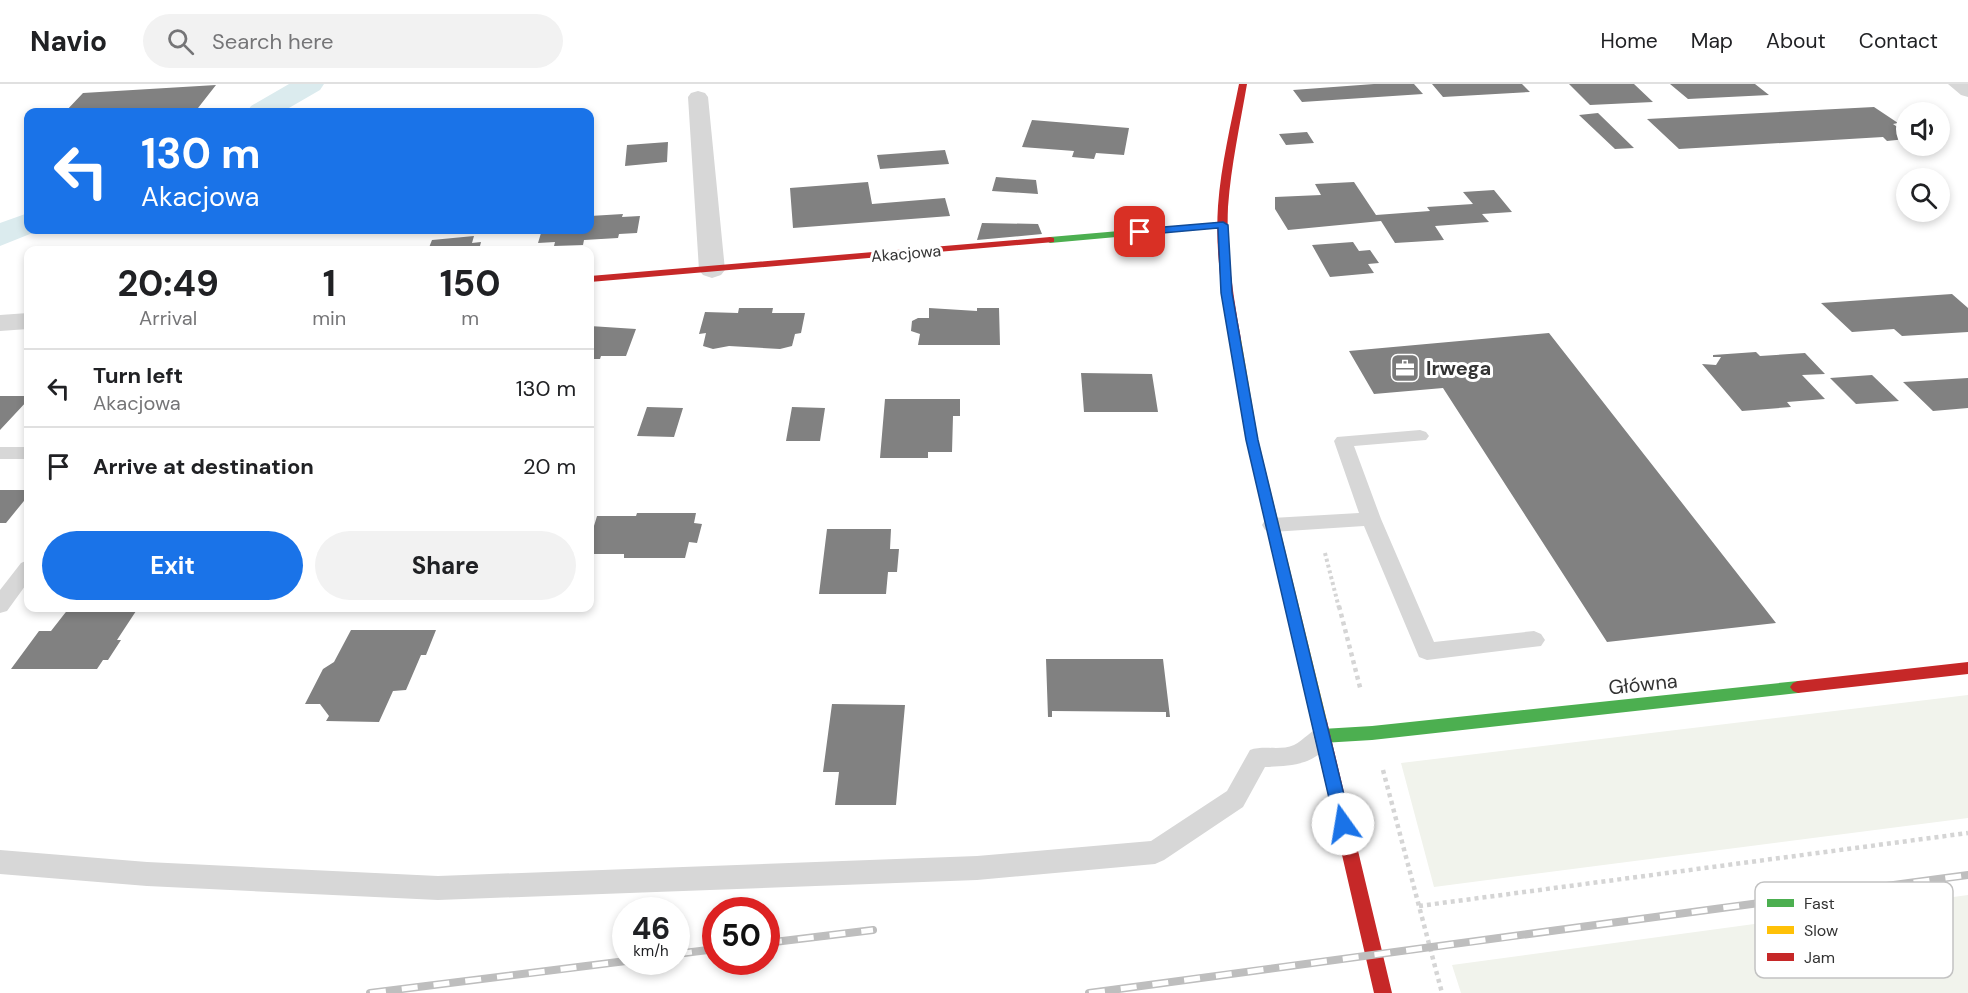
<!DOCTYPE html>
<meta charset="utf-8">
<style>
:root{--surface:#fff;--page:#f2f2f2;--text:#202124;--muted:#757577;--line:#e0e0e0;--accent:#1a73e8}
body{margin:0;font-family:"DM Sans",sans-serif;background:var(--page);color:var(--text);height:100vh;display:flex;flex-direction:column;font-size:22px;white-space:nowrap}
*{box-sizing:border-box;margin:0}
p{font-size:20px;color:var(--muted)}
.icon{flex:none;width:33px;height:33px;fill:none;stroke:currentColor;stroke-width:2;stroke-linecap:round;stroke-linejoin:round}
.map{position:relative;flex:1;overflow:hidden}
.panel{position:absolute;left:24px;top:162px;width:570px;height:366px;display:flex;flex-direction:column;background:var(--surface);border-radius:12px;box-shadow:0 3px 9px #0003}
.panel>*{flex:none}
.guide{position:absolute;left:24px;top:24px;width:570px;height:126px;border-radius:12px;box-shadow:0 3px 9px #0003;background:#1a73e8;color:#fff;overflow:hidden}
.controls{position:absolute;left:1896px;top:18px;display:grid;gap:12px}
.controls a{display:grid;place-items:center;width:54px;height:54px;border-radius:50%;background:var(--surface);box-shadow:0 3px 9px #0003;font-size:30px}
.speed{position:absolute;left:612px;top:813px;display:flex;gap:12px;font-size:30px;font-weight:700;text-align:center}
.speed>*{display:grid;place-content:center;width:78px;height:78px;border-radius:50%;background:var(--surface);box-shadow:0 3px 9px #0003;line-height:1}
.speed small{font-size:15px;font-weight:400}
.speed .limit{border:9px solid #d22;background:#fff;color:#111}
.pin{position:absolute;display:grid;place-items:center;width:51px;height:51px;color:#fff;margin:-26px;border-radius:12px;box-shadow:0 3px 9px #0006}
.me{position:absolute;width:66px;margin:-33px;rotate:347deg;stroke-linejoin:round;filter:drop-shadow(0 0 4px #0008)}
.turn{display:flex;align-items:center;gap:21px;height:126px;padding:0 18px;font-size:27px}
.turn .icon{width:78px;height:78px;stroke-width:2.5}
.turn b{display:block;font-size:42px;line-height:51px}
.eta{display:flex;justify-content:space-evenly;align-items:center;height:102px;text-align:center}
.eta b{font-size:36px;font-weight:700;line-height:42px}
.primary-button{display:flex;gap:12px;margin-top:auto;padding:12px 18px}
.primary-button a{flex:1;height:69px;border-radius:36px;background:var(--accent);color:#fff;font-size:24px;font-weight:700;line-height:69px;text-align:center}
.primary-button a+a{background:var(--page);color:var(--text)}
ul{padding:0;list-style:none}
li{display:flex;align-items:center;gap:18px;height:78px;padding:0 18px;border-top:2px solid var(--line)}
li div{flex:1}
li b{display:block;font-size:22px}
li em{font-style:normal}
header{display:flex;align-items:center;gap:36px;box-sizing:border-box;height:84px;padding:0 30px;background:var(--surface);border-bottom:2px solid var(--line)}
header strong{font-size:28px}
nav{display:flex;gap:33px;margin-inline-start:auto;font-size:21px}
.search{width:420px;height:54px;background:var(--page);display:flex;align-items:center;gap:15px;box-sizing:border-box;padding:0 21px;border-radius:33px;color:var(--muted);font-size:22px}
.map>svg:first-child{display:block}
.green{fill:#f1f3ec}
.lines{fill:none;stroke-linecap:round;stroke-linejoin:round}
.canal{fill:#dbebee;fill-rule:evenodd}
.building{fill:#818181}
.path-far1{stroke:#d5d5d5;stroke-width:4;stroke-dasharray:3 3;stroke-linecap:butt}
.path{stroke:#d5d5d5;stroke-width:4.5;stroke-dasharray:4 4;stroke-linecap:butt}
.lane{fill:#d7d7d7;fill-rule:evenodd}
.street{fill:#d7d7d7;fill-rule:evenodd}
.fast{fill:#4caf50;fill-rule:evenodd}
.slow{fill:#ffc107;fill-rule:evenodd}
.jam{fill:#c62828;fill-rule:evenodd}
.rail-casing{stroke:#bebebe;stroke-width:8}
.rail{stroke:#fff;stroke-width:5;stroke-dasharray:16;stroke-linecap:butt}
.route{fill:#1a73e8;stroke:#114b97;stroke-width:1.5}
.labels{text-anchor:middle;stroke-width:6;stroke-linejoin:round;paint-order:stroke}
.far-street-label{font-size:16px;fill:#333;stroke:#fff}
.poi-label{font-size:20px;font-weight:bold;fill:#333;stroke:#fff;text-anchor:start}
.street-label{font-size:20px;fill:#333;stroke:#fff}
.key{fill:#fff;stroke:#c2c2c2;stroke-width:1.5}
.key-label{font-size:16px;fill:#333}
</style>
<header>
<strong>Navio</strong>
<div class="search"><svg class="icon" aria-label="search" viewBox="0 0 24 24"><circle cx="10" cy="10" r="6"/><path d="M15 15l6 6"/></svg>Search here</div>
<nav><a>Home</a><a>Map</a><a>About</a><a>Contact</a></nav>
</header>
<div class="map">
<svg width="1968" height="909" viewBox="0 0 1968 909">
<rect width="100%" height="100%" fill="#fff"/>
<!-- green -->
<path class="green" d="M1968,611V734L1434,803L1401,679Z
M1968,811V909H1461L1452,881Z"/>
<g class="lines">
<!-- canal -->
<path class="canal" d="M289,0H324L320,6L282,28H247L251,22Z
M28,129V146H40L0,162V139Z"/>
</g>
<!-- building -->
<path class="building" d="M1374,0H1414L1423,10L1302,18L1293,6Z
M1432,0H1522L1530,8L1443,13Z
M1569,0H1634L1653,18L1590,21Z
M1670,0H1755L1769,11L1688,15Z
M216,1L198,24L126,28H65L83,9Z
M1874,23L1898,39L1893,40L1906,49V55L1887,57L1883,53L1679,65L1647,35Z
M1598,29L1634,64L1615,65L1579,31Z
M1032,36L1129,44L1124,71L1096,69L1094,75L1072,73L1074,67L1022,63Z
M1307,48L1314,59L1286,61L1279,50Z
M668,58L667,78L625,82L627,61Z
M945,66L949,80L880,85L877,71Z
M996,93L1036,96L1038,110L992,107Z
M868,98L872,120L945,114L950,132L793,144L790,104Z
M1354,98L1376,131L1430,127L1427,123L1473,120L1463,108L1494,106L1512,128L1482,130L1489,138L1435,142L1444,156L1395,159L1381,137L1288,146L1275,125V113L1321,111L1315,100Z
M623,130L622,133L640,132L637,149L619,150L618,154L584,156L583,161L554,162L555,158L538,159L541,149L537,150L538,146H590V132Z
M982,139L1038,140L1042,150L977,156Z
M474,152L472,159L481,158L479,166H428L432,156Z
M1353,158L1359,167L1370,166L1379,179L1368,180L1374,189L1330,193L1312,161Z
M1952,210L1968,224V248L1902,252L1894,245L1852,248L1821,219Z
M739,224H773L772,229H805L801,249L795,250L792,262L780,265L729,262L713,265L703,262L706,249L699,250L705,228L738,229Z
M929,224L977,227V224H999L1000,261H918L920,250L911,247L912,237L918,234H929Z
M590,242L636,245L626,272H601L600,275H590Z
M1549,249L1776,539L1607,558L1443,304L1374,310L1349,267Z
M1756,268L1760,272L1805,269L1825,290L1802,291L1825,315L1787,318L1791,323L1742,327L1702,280L1716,281L1721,273H1713V271Z
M1081,289L1152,290L1158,328H1084Z
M1872,291L1899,317L1856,320L1830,294Z
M1968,294V324L1933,327L1903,298Z
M0,312H28V316L0,346Z
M885,315H960V332H953L952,368H928V374H880Z
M647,323L683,324L674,353L637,352Z
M792,323L825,324L820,357H786Z
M0,406H28V412L6,439H0Z
M637,429H696L694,439L702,440L697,459L689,458L685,474H624V470H590V455L597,432H636Z
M827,445H891L890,465H899L897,488H888L886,510H819Z
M69,524H138L117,556H121L108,576H103L97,585H11L39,547H51Z
M351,546H436L426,571H421L406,606L393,607L379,638L326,637L329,632L320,620H305L323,585L334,578Z
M1046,575H1163L1170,633H1166V628L1052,627V633H1048Z
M832,620L905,621L896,721H835L839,688H823Z"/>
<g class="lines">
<!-- path-far1 -->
<path class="path-far1" d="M1325,469L1339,524"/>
<!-- path -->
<path class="path" d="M1339,522L1361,607
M1383,686L1442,909
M1419,822L1968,749"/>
<!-- lane -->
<path class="lane" d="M1420,346L1426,348L1429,352L1426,356L1354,362L1381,435L1434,558L1534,547L1541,550L1545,556L1541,562L1427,576L1419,573L1364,442L1272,448L1265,446L1262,441L1265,436L1272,434L1359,429L1334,357L1337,353Z
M0,363H28V375H0Z
M28,476V498L7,527L0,529V506L21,479Z
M1322,642L1330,645L1333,652C1320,681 1292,682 1265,683L1243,723L1164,776L1155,780L977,796L438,816L147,802L0,790V766L147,778L438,792L977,772L1151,757L1227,707L1250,666C1263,661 1281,667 1294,661C1304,656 1311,646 1322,642Z"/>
<!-- street -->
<path class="street" d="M1948,0H1968V13L1961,11Z
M698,7L705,9L708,13L725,186L721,191L712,194L703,191L699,186L688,13L691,9Z
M28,229V245L0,247V231Z"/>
<!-- fast -->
<path class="fast" d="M1223,138L1227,139V143L1050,159L1045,156L1050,153Z
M1798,597L1803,599L1806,603L1803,607L1798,609L1372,656L1322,659L1316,657L1314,652L1316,647L1322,645L1372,642Z"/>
<!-- slow -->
<path class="slow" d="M1235,252L1241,255L1258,355L1327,637L1324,642L1319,644L1314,642L1311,637L1246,355L1229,255Z"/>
<!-- jam -->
<path class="jam" d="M1239,0H1247C1240,41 1231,81 1228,123C1226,167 1233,211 1241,255L1235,258L1229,255C1222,211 1215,167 1218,122C1221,81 1231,40 1239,0Z
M1050,153L1054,154V158L590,198V192Z
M1968,578V590L1798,609L1793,607L1790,603L1793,599L1798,597Z
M1319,630L1324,632L1327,637L1392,909H1374L1311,637L1314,632Z"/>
<!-- rail casing -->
<g class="rail-casing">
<path id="rail" d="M766,859L873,846
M676,870L716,865
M370,909L626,877
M1089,909L1968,791"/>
</g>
<!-- rail -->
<use href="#rail" class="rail"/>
</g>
<!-- route -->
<path class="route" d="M1223,138L1228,141L1232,209L1258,356L1351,740L1349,745L1343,747L1337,745L1335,740L1246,356L1221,209L1218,144L1140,151L1135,148L1140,145Z"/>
<!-- icons -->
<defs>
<g id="office-square" transform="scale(1.5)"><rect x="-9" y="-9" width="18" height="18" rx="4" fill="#7a7a7a" stroke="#fff"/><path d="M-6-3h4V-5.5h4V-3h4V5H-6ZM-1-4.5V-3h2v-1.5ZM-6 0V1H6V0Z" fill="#fff"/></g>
</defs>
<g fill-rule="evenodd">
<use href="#office-square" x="1405" y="284"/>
</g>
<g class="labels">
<!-- far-street labels -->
<g class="far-street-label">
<text transform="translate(906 169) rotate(-5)" y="6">Akacjowa</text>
</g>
<!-- poi labels -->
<g class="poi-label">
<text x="1426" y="291">Irwega</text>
</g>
<!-- street labels -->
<g class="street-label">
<text transform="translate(1643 600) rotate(-6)" y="7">Główna</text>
</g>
</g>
<!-- legend -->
<rect x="1755" y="798" width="198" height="96" rx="9" class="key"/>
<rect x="1767" y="815" width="27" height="8" fill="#4caf50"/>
<rect x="1767" y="842" width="27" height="8" fill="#ffc107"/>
<rect x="1767" y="869" width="27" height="8" fill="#c62828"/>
<g class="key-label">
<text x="1804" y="825">Fast</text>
<text x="1804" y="852">Slow</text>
<text x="1804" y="879">Jam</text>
</g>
</svg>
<div class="controls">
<a><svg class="icon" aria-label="sound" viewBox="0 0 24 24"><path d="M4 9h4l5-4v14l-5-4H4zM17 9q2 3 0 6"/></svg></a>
<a><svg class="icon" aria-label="search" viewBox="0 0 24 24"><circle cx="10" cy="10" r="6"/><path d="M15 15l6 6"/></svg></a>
</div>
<div class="speed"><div>46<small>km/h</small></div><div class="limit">50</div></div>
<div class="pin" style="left:1140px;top:148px;background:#d93025"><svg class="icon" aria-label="arrive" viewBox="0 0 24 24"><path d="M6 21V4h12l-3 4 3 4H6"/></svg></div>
<svg class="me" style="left:1343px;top:740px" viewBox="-20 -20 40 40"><circle r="19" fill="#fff"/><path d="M0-13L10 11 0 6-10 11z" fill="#1a73e8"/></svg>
<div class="guide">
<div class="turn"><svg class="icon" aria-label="left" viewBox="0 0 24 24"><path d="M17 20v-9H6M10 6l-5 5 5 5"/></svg><div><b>130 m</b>Akacjowa</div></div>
</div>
<section class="panel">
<div class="eta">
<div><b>20:49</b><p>Arrival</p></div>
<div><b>1</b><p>min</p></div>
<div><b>150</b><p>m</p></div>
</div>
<ul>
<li><svg class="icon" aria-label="left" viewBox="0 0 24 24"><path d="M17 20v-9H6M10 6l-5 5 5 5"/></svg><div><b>Turn left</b><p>Akacjowa</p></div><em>130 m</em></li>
<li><svg class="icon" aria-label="arrive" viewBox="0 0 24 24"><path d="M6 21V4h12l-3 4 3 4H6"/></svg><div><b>Arrive at destination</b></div><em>20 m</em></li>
</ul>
<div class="primary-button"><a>Exit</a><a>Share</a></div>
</section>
</div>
